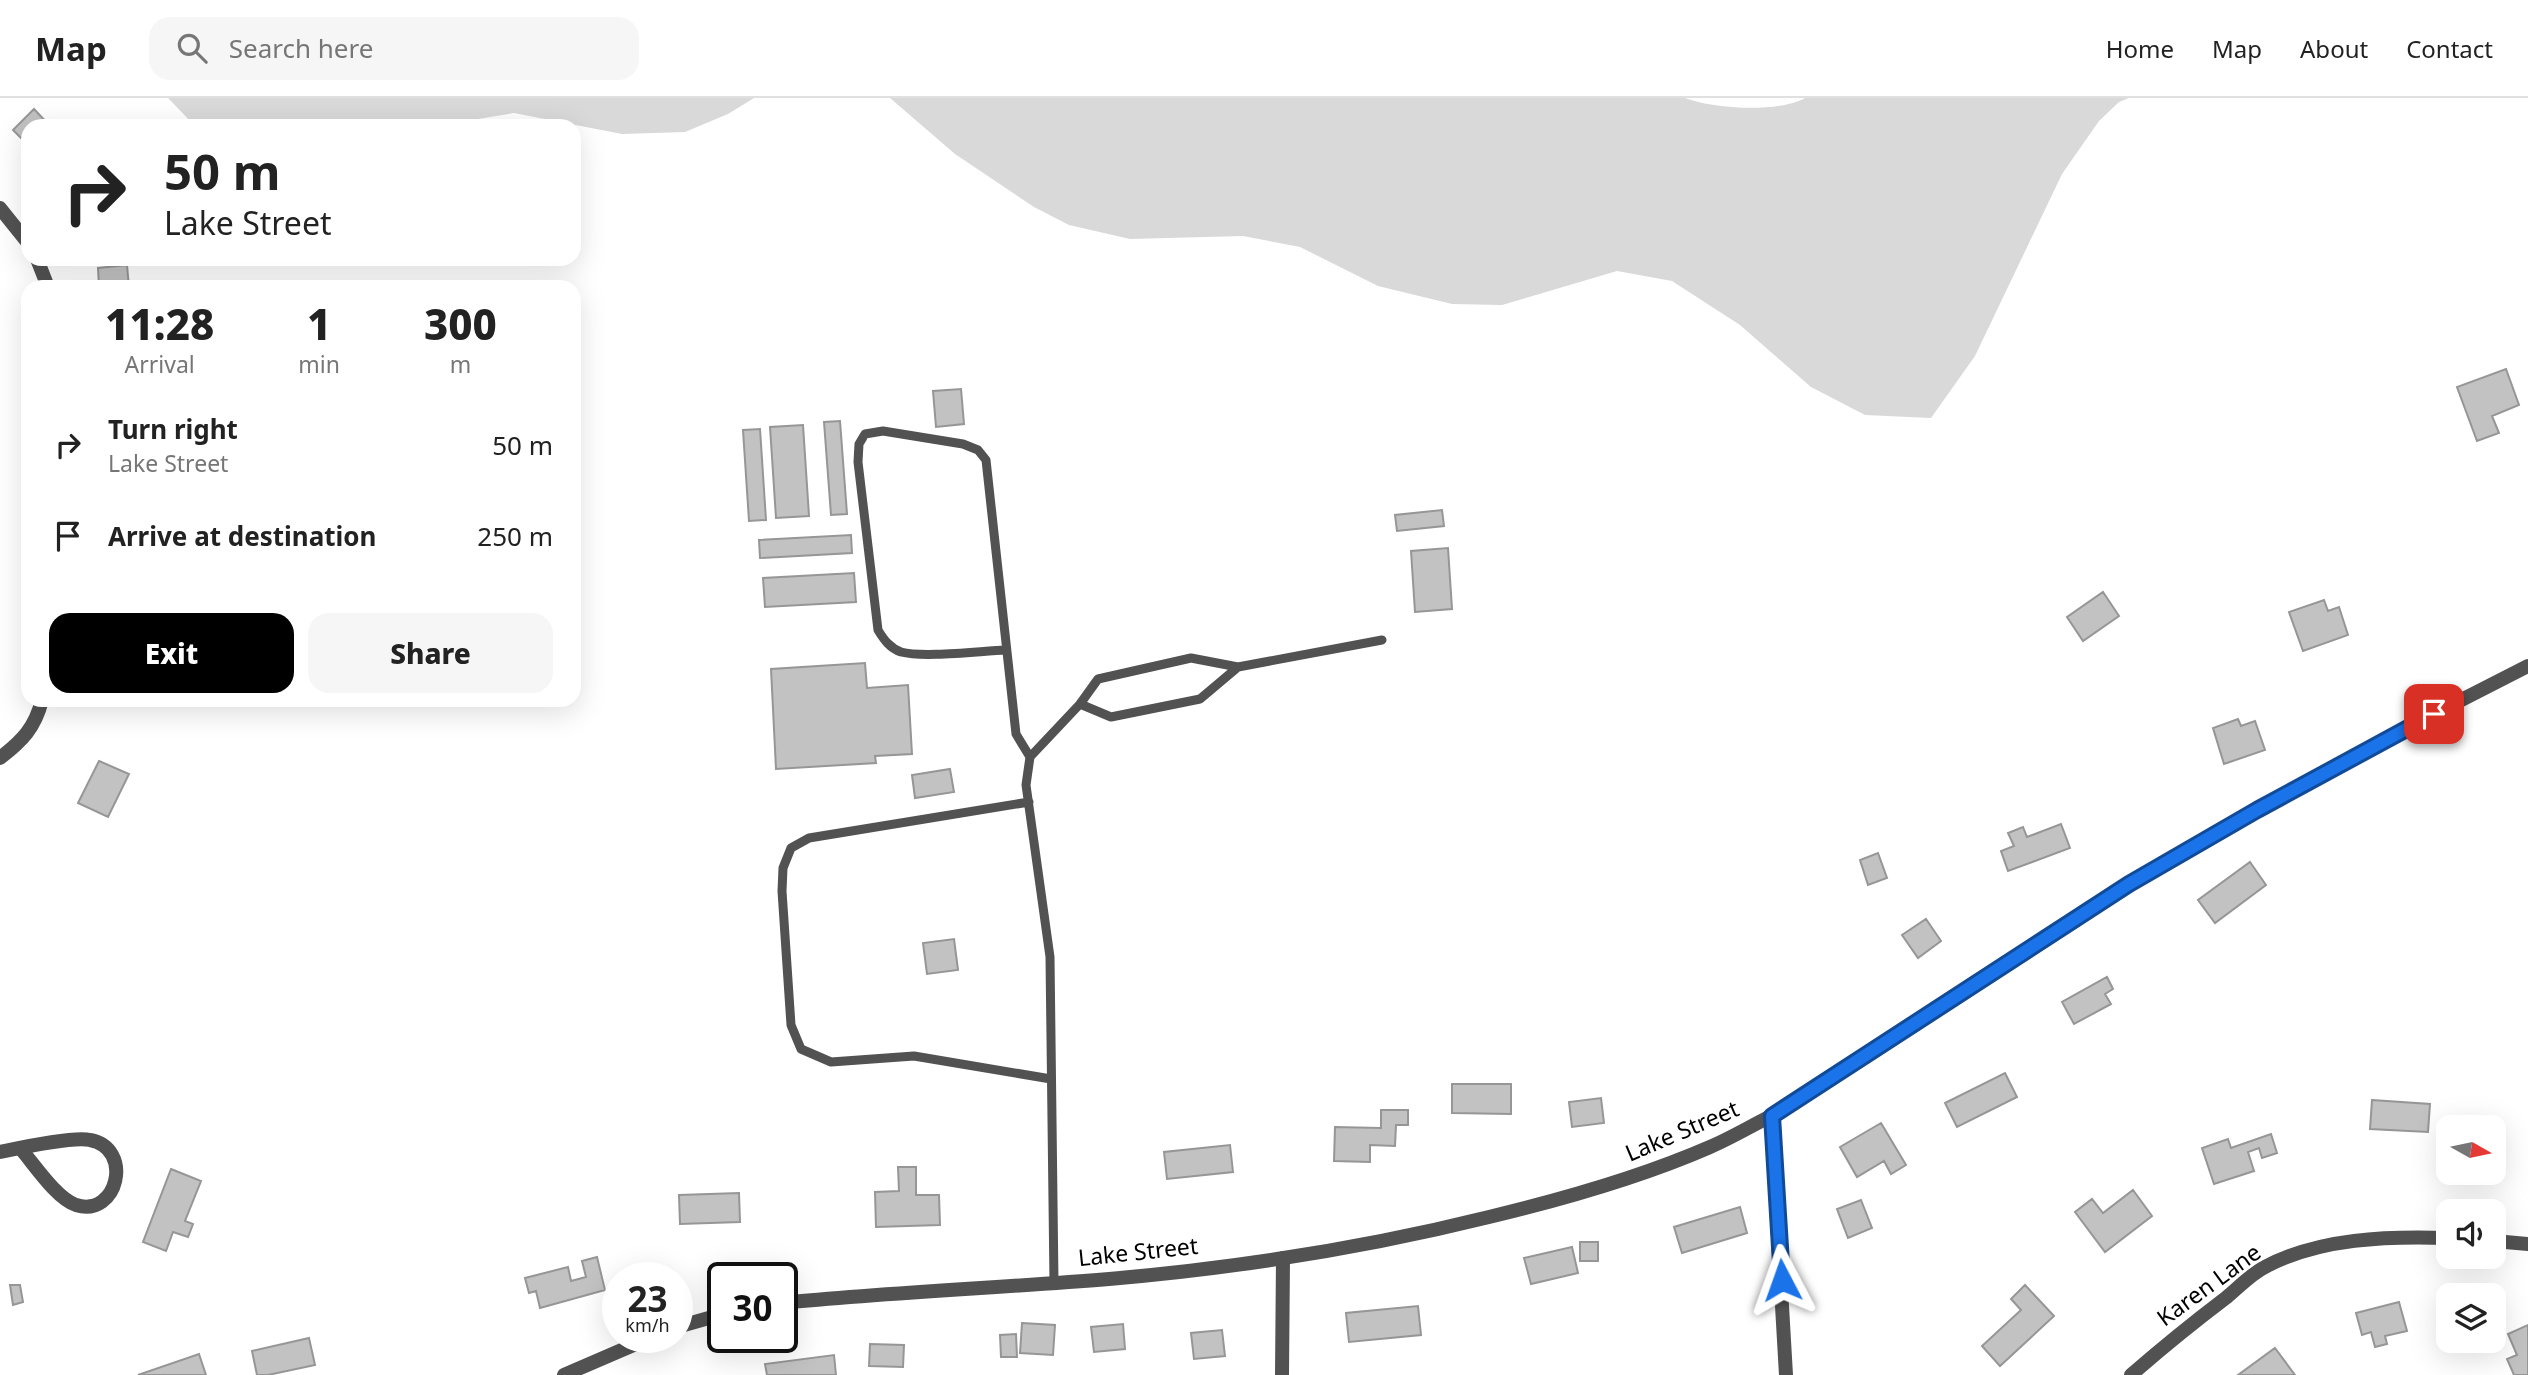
<!DOCTYPE html>
<style>
:root{--surface:#fff;--page:#f6f6f6;--text:#222;--muted:#767676;--line:#e0e0e0;--accent:#000}
body{margin:0;font-family:"Noto Sans",sans-serif;background:var(--page);color:var(--text);height:100vh;display:flex;flex-direction:column;font-size:26px;white-space:nowrap}
*{box-sizing:border-box;margin:0}
p{font-size:23px;color:var(--muted)}
.icon{flex:none;width:38px;height:38px;fill:none;stroke:currentColor;stroke-width:2;stroke-linecap:round;stroke-linejoin:round}
.map{position:relative;flex:1;overflow:hidden}
.sheet{position:absolute;left:21px;top:182px;width:560px;height:427px;display:flex;flex-direction:column;background:var(--surface);border-radius:21px;box-shadow:0 7px 28px #0002}
.sheet>*{flex:none}
.banner{position:absolute;left:21px;top:21px;width:560px;height:147px;border-radius:21px;box-shadow:0 7px 28px #0002;background:#fff;color:var(--text);overflow:hidden}
.needle{width:46px;rotate:99deg}
.buttons{position:absolute;left:2436px;top:1017px;display:grid;gap:14px}
.buttons a{display:grid;place-items:center;width:70px;height:70px;border-radius:14px;background:var(--surface);box-shadow:0 7px 28px #0002;font-size:35px}
.speed{position:absolute;left:602px;top:1164px;display:flex;gap:14px;font-size:35px;font-weight:700;text-align:center}
.speed>*{display:grid;place-content:center;width:91px;height:91px;border-radius:50%;background:var(--surface);box-shadow:0 7px 28px #0002;line-height:1}
.speed small{font-size:18px;font-weight:400}
.speed .limit{border:4px solid #111;border-radius:10px;background:#fff;color:#111}
.pin{position:absolute;display:grid;place-items:center;width:60px;height:60px;color:#fff;margin:-30px;border-radius:14px;box-shadow:0 4px 10px #0006}
.me{position:absolute;width:77px;margin:-38px;rotate:356deg;stroke-linejoin:round;filter:drop-shadow(0 0 5px #0008)}
.turn{display:flex;align-items:center;gap:24px;height:147px;padding:0 28px;font-size:32px}
.turn .icon{width:91px;height:91px;stroke-width:2.5}
.turn b{display:block;font-size:49px;line-height:60px}
.eta{display:flex;justify-content:space-evenly;align-items:center;height:119px;text-align:center}
.eta b{font-size:42px;font-weight:800;line-height:49px}
.button{display:flex;gap:14px;margin-top:auto;padding:14px 28px}
.button a{flex:1;height:80px;border-radius:21px;background:var(--accent);color:#fff;font-size:28px;font-weight:800;line-height:80px;text-align:center}
.button a+a{background:var(--page);color:var(--text)}
ul{padding:0;list-style:none}
li{display:flex;align-items:center;gap:21px;height:91px;padding:0 28px}
li div{flex:1}
li b{display:block;font-size:26px}
li em{font-style:normal}
header{display:flex;align-items:center;gap:42px;box-sizing:border-box;height:98px;padding:0 35px;background:var(--surface);border-bottom:2px solid var(--line)}
header strong{font-size:33px}
nav{display:flex;gap:38px;margin-inline-start:auto;font-size:24px}
.search{width:490px;height:63px;background:var(--page);display:flex;align-items:center;gap:18px;box-sizing:border-box;padding:0 24px;border-radius:21px;color:var(--muted);font-size:26px}
.map>svg:first-child{display:block}
.green{fill:#d9d9d9}
.building{fill:#c2c2c2;stroke:#969696;stroke-width:2}
.lines{fill:none;stroke-linecap:round;stroke-linejoin:round}
.service{stroke:#525252;stroke-width:9}
.minor{stroke:#525252;stroke-width:14}
.tertiary{stroke:#525252;stroke-width:14}
.route-casing{stroke:#114b97;stroke-width:18}
.route{stroke:#1a73e8;stroke-width:12}
.labels{text-anchor:middle;stroke-width:5;stroke-linejoin:round;paint-order:stroke}
.street-label{font-size:23px;fill:#000;stroke:#fff}
</style>
<header>
<strong>Map</strong>
<div class="search"><svg class="icon" aria-label="search" viewBox="0 0 24 24"><circle cx="10" cy="10" r="6"/><path d="M15 15l6 6"/></svg>Search here</div>
<nav><a>Home</a><a>Map</a><a>About</a><a>Contact</a></nav>
</header>
<div class="map">
<svg width="2528" height="1277" viewBox="0 0 2528 1277">
<rect width="100%" height="100%" fill="#fff"/>
<!-- green -->
<path class="green" d="M168,0H754L728,16L685,34L622,36L514,15L435,28H195Z
M890,0H1685C1713,11 1779,15 1805,0H2129L2119,4L2099,23L2062,76L1975,258L1931,320L1865,317L1811,289L1740,227L1672,183L1617,173L1502,207L1452,206L1378,188L1300,149L1243,138L1130,141L1069,127L1034,109L955,56Z"/>
<!-- building -->
<path class="building" d="M34,11L50,28H28V47L13,32Z
M127,167L129,189H99L98,170Z
M2506,271L2519,307L2492,318L2499,335L2477,343L2457,289Z
M961,291L964,326L936,329L933,293Z
M840,323L847,416L831,417L824,324Z
M803,327L809,418L776,420L770,329Z
M760,331L766,422L749,423L743,332Z
M1442,412L1444,428L1397,433L1395,417Z
M851,437L852,455L760,460L759,442Z
M1448,450L1452,511L1415,514L1411,453Z
M854,475L856,504L765,509L763,480Z
M2103,494L2119,518L2083,543L2067,519Z
M2324,502L2328,513L2339,509L2348,537L2303,553L2289,514Z
M865,565L867,590L908,587L912,656L875,658L876,665L776,671L771,571Z
M2238,621L2241,628L2255,623L2265,652L2224,666L2213,630Z
M99,663L129,676L108,719L78,705Z
M950,671L954,694L915,700L912,677Z
M2061,726L2070,750L2008,773L2001,753L2014,748L2008,735L2023,729L2027,739Z
M1878,755L1887,780L1868,787L1860,762Z
M2250,764L2266,787L2215,825L2198,802Z
M1926,821L1941,843L1918,860L1902,837Z
M954,841L958,872L927,876L923,845Z
M2107,879L2113,891L2105,896L2111,906L2074,926L2062,904Z
M2005,975L2017,999L1957,1029L1945,1005Z
M1452,986H1511V1016L1452,1015Z
M1601,1000L1604,1025L1572,1029L1569,1004Z
M2372,1002L2430,1006L2428,1034L2370,1031Z
M1381,1012H1408V1027H1396L1395,1048L1370,1047V1064L1334,1063L1335,1029L1381,1030Z
M1881,1025L1906,1067L1891,1076L1884,1063L1857,1079L1840,1049Z
M2271,1036L2277,1055L2262,1060L2259,1050L2248,1054L2254,1073L2214,1086L2202,1050L2228,1041L2231,1050Z
M1230,1047L1233,1074L1167,1081L1164,1054Z
M898,1069H916V1097H939L940,1127L876,1129L875,1094L899,1093Z
M171,1071L201,1083L185,1123L193,1126L188,1139L173,1134L166,1153L143,1144Z
M2133,1092L2152,1118L2105,1154L2075,1114L2092,1101L2103,1115Z
M739,1095L740,1124L680,1126L679,1097Z
M1861,1102L1872,1130L1848,1140L1837,1111Z
M1740,1109L1747,1135L1682,1155L1674,1129Z
M1580,1144H1598V1163H1580Z
M1572,1149L1578,1175L1531,1186L1524,1160Z
M597,1159L605,1192L540,1210L536,1193L529,1195L525,1180L568,1169L571,1183L586,1179L582,1163Z
M10,1187H20L23,1204L13,1207Z
M2025,1187L2054,1218L2000,1268L1982,1248L2021,1212L2011,1201Z
M2399,1204L2407,1233L2385,1238L2387,1246L2375,1249L2371,1234L2362,1237L2356,1215Z
M1418,1208L1421,1237L1349,1244L1346,1215Z
M1022,1225L1055,1227L1053,1257L1020,1255Z
M1123,1226L1125,1251L1094,1254L1091,1229Z
M2528,1227V1277H2514L2507,1261L2517,1257L2508,1236Z
M1222,1232L1225,1258L1194,1261L1191,1235Z
M1016,1236L1017,1259H1001L1000,1237Z
M309,1240L315,1267L268,1277H257L252,1253Z
M870,1246L904,1247L903,1269L869,1268Z
M2275,1250L2295,1277H2238Z
M199,1256L206,1277H138Z
M834,1257L836,1277H767L765,1266Z"/>
<g class="lines">
<!-- service -->
<path class="service" d="M1006,552C980,553 924,560 901,554C890,550 884,542 878,532L858,364L859,346L865,336L883,333L963,346L978,352L986,362L1016,636L1030,659
M1080,606L1098,581L1191,560L1238,569
M1029,704L809,740L791,750L783,770L782,793L791,927L801,951L831,964L914,958L1051,981
M1054,1185L1050,859L1026,687L1030,659L1080,606L1111,619L1200,601L1238,569L1382,542"/>
<!-- minor -->
<path class="minor" d="M0,110L28,145
M37,161L48,189
M0,660C22,643 35,630 42,602
M1771,1018L1786,1277
M0,1054C19,1050 73,1038 90,1042C134,1050 118,1120 76,1107C56,1100 34,1066 20,1050
M2494,1143L2528,1146
M1282,1277L1283,1160
M2131,1277C2162,1250 2194,1224 2227,1199C2239,1189 2251,1176 2265,1169C2319,1140 2388,1138 2448,1140"/>
<!-- tertiary -->
<path class="tertiary" d="M782,1205C891,1194 1000,1190 1109,1181C1237,1170 1364,1150 1489,1119C1564,1101 1639,1080 1710,1049C1731,1040 1751,1028 1771,1018L2129,786L2387,640L2528,568
M677,1229L723,1216
M564,1277L652,1239"/>
</g>
<g class="lines">
<!-- route casing -->
<g class="route-casing">
<path id="route" d="M1782,1182L1772,1018L2129,786L2257,712L2434,616"/>
</g>
<!-- route -->
<use href="#route" class="route"/>
</g>
<g class="labels">
<!-- street labels -->
<g class="street-label">
<text transform="translate(1682 1033) rotate(-23)" y="8">Lake Street</text>
<text transform="translate(1138 1154) rotate(-6)" y="8">Lake Street</text>
<text transform="translate(2209 1187) rotate(-36)" y="8">Karen Lane</text>
</g>
</g>
</svg>
<div class="buttons">
<a><svg class="needle" viewBox="-14 -14 28 28"><path d="M0-13l5 13h-10z" fill="#e53935"/><path d="M0 13l5-13h-10z" fill="#767676"/></svg></a>
<a><svg class="icon" aria-label="sound" viewBox="0 0 24 24"><path d="M4 9h4l5-4v14l-5-4H4zM17 9q2 3 0 6"/></svg></a>
<a><svg class="icon" aria-label="layers" viewBox="0 0 24 24"><path d="M12 4l9 5-9 5-9-5zM3 14l9 5 9-5"/></svg></a>
</div>
<div class="speed"><div>23<small>km/h</small></div><div class="limit">30</div></div>
<div class="pin" style="left:2434px;top:616px;background:#d93025"><svg class="icon" aria-label="arrive" viewBox="0 0 24 24"><path d="M6 21V4h12l-3 4 3 4H6"/></svg></div>
<svg class="me" style="left:1782px;top:1182px" viewBox="-20 -20 40 40"><path d="M0-17L14 15 0 8-14 15z" fill="#1a73e8" stroke="#fff" stroke-width="4"/></svg>
<div class="banner">
<div class="turn"><svg class="icon" aria-label="right" viewBox="0 0 24 24"><path d="M7 20v-9h11M14 6l5 5-5 5"/></svg><div><b>50 m</b>Lake Street</div></div>
</div>
<section class="sheet">
<div class="eta">
<div><b>11:28</b><p>Arrival</p></div>
<div><b>1</b><p>min</p></div>
<div><b>300</b><p>m</p></div>
</div>
<ul>
<li><svg class="icon" aria-label="right" viewBox="0 0 24 24"><path d="M7 20v-9h11M14 6l5 5-5 5"/></svg><div><b>Turn right</b><p>Lake Street</p></div><em>50 m</em></li>
<li><svg class="icon" aria-label="arrive" viewBox="0 0 24 24"><path d="M6 21V4h12l-3 4 3 4H6"/></svg><div><b>Arrive at destination</b></div><em>250 m</em></li>
</ul>
<div class="button"><a>Exit</a><a>Share</a></div>
</section>
</div>
